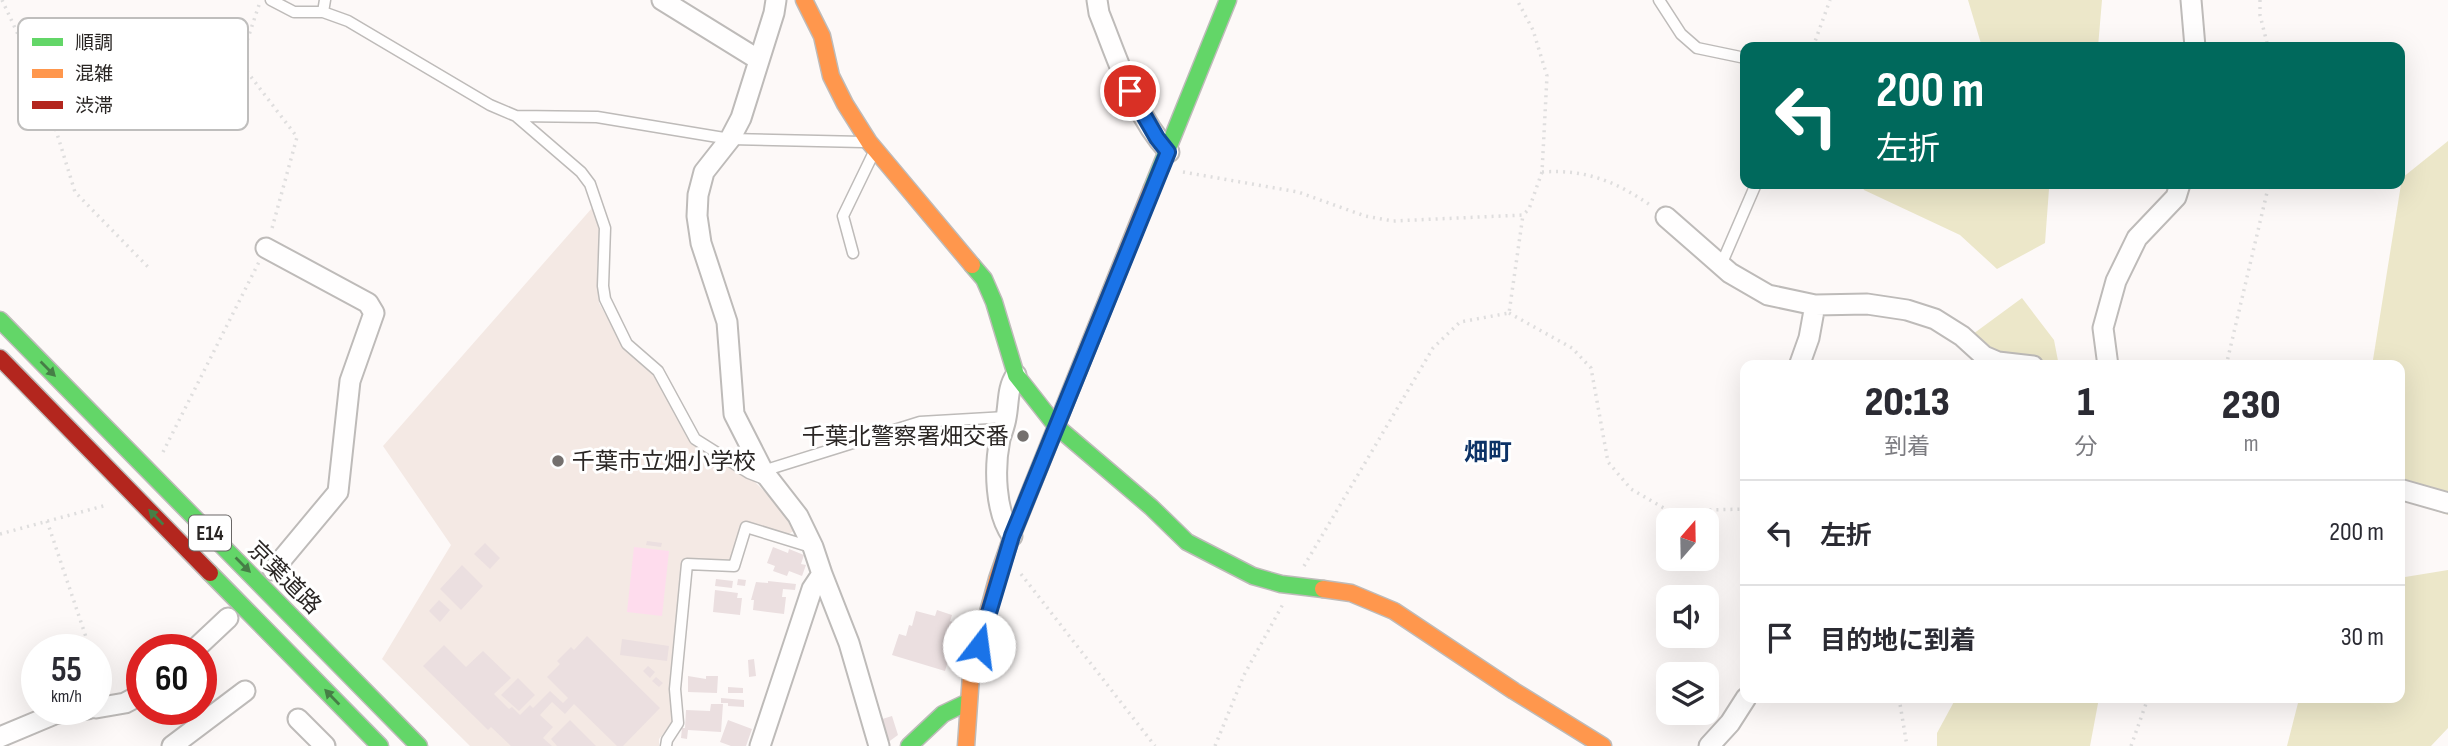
<!DOCTYPE html>
<html lang="ja">
<meta charset="utf-8">
<style>
:root{--surface:#fff;--page:#f2f2f3;--text:#2b2b33;--muted:#7c7c81;--line:#e1e1e2}
body{margin:0;font-family:"Sofia Sans Condensed","Noto Sans JP",sans-serif;background:var(--page);color:var(--text);height:100vh;display:flex;flex-direction:column;font-size:26px;white-space:nowrap}
*{box-sizing:border-box;margin:0}
p{font-size:23px;color:var(--muted)}
.icon{flex:none;width:38px;height:38px;fill:none;stroke:currentColor;stroke-width:2;stroke-linecap:round;stroke-linejoin:round}
.map{position:relative;flex:1;overflow:hidden}
.side{position:absolute;left:1740px;top:360px;width:665px;height:343px;display:flex;flex-direction:column;background:var(--surface);border-radius:14px;box-shadow:0 7px 28px #0002}
.side>*{flex:none}
.guide{position:absolute;left:1740px;top:42px;width:665px;height:147px;border-radius:14px;box-shadow:0 7px 28px #0002;background:#00695c;color:#fff;overflow:hidden}
.needle{width:46px;rotate:20deg}
.buttons{position:absolute;left:1656px;top:508px;display:grid;gap:14px}
.buttons a{display:grid;place-items:center;width:63px;height:63px;border-radius:14px;background:var(--surface);box-shadow:0 7px 28px #0002;font-size:35px}
.speed{position:absolute;left:21px;top:634px;display:flex;gap:14px;font-size:35px;font-weight:700;text-align:center}
.speed>*{display:grid;place-content:center;width:91px;height:91px;border-radius:50%;background:var(--surface);box-shadow:0 7px 28px #0002;line-height:1}
.speed small{font-size:18px;font-weight:400}
.speed .limit{border:10px solid #d22;background:#fff;color:#111}
.pin{position:absolute;display:grid;place-items:center;width:60px;height:60px;color:#fff;margin:-30px;border:4px solid #fff;border-radius:50%;box-shadow:0 2px 7px #0007}
.me{position:absolute;width:77px;margin:-38px;rotate:15deg;stroke-linejoin:round;filter:drop-shadow(0 0 5px #0008)}
.turn{display:flex;align-items:center;gap:24px;height:147px;padding:0 21px;font-size:32px}
.turn .icon{width:91px;height:91px;stroke-width:2.5}
.turn b{display:block;font-size:49px;line-height:60px}
.eta{display:flex;justify-content:space-evenly;align-items:center;height:119px;text-align:center}
.eta b{font-size:42px;font-weight:800;line-height:49px}
ul{padding:0;list-style:none}
li{display:flex;align-items:center;gap:21px;height:105px;padding:0 21px;border-top:2px solid var(--line)}
li div{flex:1}
li b{display:block;font-size:26px}
li em{font-style:normal}
.map>svg:first-child{display:block}
.built{fill:#f4e9e4}
.green{fill:#ece7c9}
.water{fill:#fedced}
.building{fill:#ebdfe0}
.lines{fill:none;stroke-linecap:round;stroke-linejoin:round}
.lane-casing{stroke:#bebbb9;stroke-width:13}
.street-casing{stroke:#bebbb9;stroke-width:23}
.fast-casing{stroke:#bebbb9;stroke-width:19}
.slow-casing{stroke:#bebbb9;stroke-width:19}
.jam-casing{stroke:#bebbb9;stroke-width:19}
.path{stroke:#dfdede;stroke-width:3.5;stroke-dasharray:2 5;stroke-linecap:butt}
.lane{stroke:#fffefe;stroke-width:10}
.street{stroke:#fffefe;stroke-width:19}
.fast{stroke:#63d668;stroke-width:16}
.slow{stroke:#ff974d;stroke-width:16}
.jam{stroke:#b3261e;stroke-width:16}
.oneway{fill:#467e46}
.route-casing{stroke:#114b97;stroke-width:18}
.route{stroke:#1a73e8;stroke-width:12}
.poi-dot{fill:#74706e;stroke:#fff;stroke-width:2.5}
.labels{text-anchor:middle;stroke-width:6;stroke-linejoin:round;paint-order:stroke}
.shield{fill:#fff;stroke:#6a6766;stroke-width:2}
.shield-label{font-size:21px;font-weight:bold;fill:#2a2624}
.poi-label{font-size:23px;fill:#2a2624;stroke:#fff;text-anchor:end}
.street-label{font-size:23px;fill:#2a2624;stroke:#fff}
.neighbourhood-label{font-size:24px;font-weight:bold;fill:#0c3266;stroke:#fff}
.key{fill:#fff;stroke:#bfbebd;stroke-width:2}
.key-label{font-size:19px;fill:#2a2624}
</style>
<div class="map">
<svg width="2448" height="746" viewBox="0 0 2448 746">
<rect width="100%" height="100%" fill="#fdf9f8"/>
<!-- built -->
<path class="built" d="M592,208L600,229L597,268L599,303L625,349L655,375L693,444L750,477L792,519L797,529L787,535L742,522L733,557L727,562L684,559L670,696L673,722L659,739V746H470L382,659L451,545L383,446Z"/>
<!-- green -->
<path class="green" d="M1968,0H2102L2098,47H1982Z
M2448,141V515L2399,499V366H2372L2402,178Z
M1861,184H2055L2049,189L2045,243L1997,269L1960,235L1864,190Z
M2022,298L2054,340L2059,366H1980L1973,334Z
M2448,570V728L2431,746H2287L2298,703L2302,698H2399V578Z
M1956,698H2099L2090,746H1937V733Z"/>
<!-- water -->
<path class="water" d="M634,547L669,551L662,616L627,612Z"/>
<!-- building -->
<path class="building" d="M647,541L662,543L661,547L646,545Z
M485,543L500,558L490,569L474,554Z
M773,547L788,553L789,549L804,555L801,564L806,565L802,576L789,571L787,576L773,571L775,566L767,563Z
M462,565L483,586L461,610L440,589Z
M716,579L733,581L732,588L715,586Z
M738,579L746,580L745,586L737,585Z
M768,581L796,584L795,590L783,589L782,597H786L784,614L753,610L754,600H751L756,582L768,583Z
M715,590L738,593L737,598H742L740,615L713,612Z
M439,600L450,610L440,622L429,611Z
M937,610L952,615L950,621L959,624L945,671L892,655L899,634L906,636L909,625L912,626L916,611L935,616Z
M587,636L660,708L623,746H617L574,704L565,714L552,702L540,715L553,727L543,738L552,746H511L491,727L488,730L423,666L444,645L466,667L483,651L511,678L494,694L509,709L512,707L520,715L530,705L533,708L550,691L563,703L568,698L547,677L560,664L557,661L571,647L574,650Z
M622,639L669,646L667,661L620,655Z
M754,659L756,676L749,677L748,660Z
M648,666L655,672L650,678L643,671Z
M688,676L706,679V676H718L717,693L688,692Z
M656,677L663,683L659,687L652,681Z
M518,678L535,695L519,711L501,695Z
M728,687L743,688V693H728Z
M721,698L744,700V707L728,706V703H721Z
M711,704H723L721,732L688,730L687,739L681,738L682,728H685L686,710L710,711Z
M892,716L898,735L887,743L879,720Z
M570,720L596,746H557L551,739Z
M728,720L752,729L746,746H731L720,742Z"/>
<g class="lines">
<!-- lane casing -->
<g class="lane-casing">
<path id="lane" d="M271,0L294,12H323L348,21L490,105L516,116L581,172L590,184L605,228L603,286L605,299L627,344L658,371L695,439L749,473L767,480
M1659,0L1681,34L1697,48L1745,58
M323,12L325,0
M516,116L597,117L730,139L863,142
M853,253L843,216L874,152
M1721,265L1756,184
M763,471L920,422L1006,417
M666,746L667,740L678,723L675,689L687,564L734,566L746,527L811,547"/>
</g>
<!-- street casing -->
<g class="street-casing">
<path id="street" d="M662,0L759,60
M1097,0L1099,13C1118,60 1134,114 1169,152
M2191,0L2195,47
M1666,217L1730,273L1768,295L1815,305L1867,304L1907,310L1935,319L1962,336L1984,356L1998,362L2033,366
M266,248L368,303L374,313L350,381L338,492L273,570
M1799,366L1809,338L1815,305
M2108,366L2103,328L2116,281L2137,238L2176,197L2180,184
M2399,489L2448,503
M1012,536C995,512 994,468 1000,439C1002,432 1005,425 1006,418C1009,403 1007,388 1016,375
M822,574L849,643L879,746
M195,649L228,618
M96,708L125,703L142,694
M298,719L325,746
M0,737L55,714L88,709
M172,746L245,691
M760,746L812,589L822,574L813,547L798,516L763,471L734,414L727,322L701,243L697,216L698,195L704,172L730,139L741,118L774,13L776,0
M1709,746L1730,723L1746,698"/>
</g>
<!-- fast casing -->
<g class="fast-casing">
<path id="fast" d="M1152,188L1228,0
M972,265L984,279L994,302L1016,375L1056,426L1151,507L1187,542L1253,576L1281,584L1323,589
M0,320L419,746
M210,573L380,746
M909,746L943,714L968,702"/>
</g>
<!-- slow casing -->
<g class="slow-casing">
<path id="slow" d="M804,0L822,36L831,76L845,104L869,142L972,265
M1323,589L1351,593L1394,611L1514,691L1603,746
M966,746L971,675L997,579L1012,536L1152,188"/>
</g>
<!-- jam casing -->
<g class="jam-casing">
<path id="jam" d="M0,358L210,573"/>
</g>
<!-- path -->
<path class="path" d="M2,0L43,88L75,192L150,269
M2260,0V15L2268,47
M259,5L242,56L245,69L297,137L271,232
M1813,47L1830,0
M1183,172L1298,192L1365,216L1393,221L1523,215L1529,209L1542,172L1547,76L1533,30L1517,0
M1542,172C1587,169 1617,182 1653,207
M1509,313L1572,348L1591,368L1608,462L1631,489L1669,511L1745,509
M2226,366L2269,184
M163,452L259,262
M47,521L90,649
M0,534L107,505
M1304,566L1433,348L1460,322L1509,313L1523,215
M1021,574L1155,746
M96,667L103,688
M1899,698L1907,746
M1215,746L1244,675L1283,604
M2131,746L2148,698"/>
<!-- lane -->
<use href="#lane" class="lane"/>
<!-- street -->
<use href="#street" class="street"/>
<!-- fast -->
<use href="#fast" class="fast"/>
<!-- slow -->
<use href="#slow" class="slow"/>
<!-- jam -->
<use href="#jam" class="jam"/>
</g>
<!-- one-way arrows -->
<defs><path id="oneway-solid" d="M-6-.8H1V-3.2L6.5 0L1 3.2V.8H-6Z" transform="scale(1.75)"/></defs>
<g class="oneway">
<use href="#oneway-solid" transform="translate(48 369) rotate(45)"/>
<use href="#oneway-solid" transform="translate(156 517) rotate(-134)"/>
<use href="#oneway-solid" transform="translate(243 565) rotate(45)"/>
<use href="#oneway-solid" transform="translate(332 697) rotate(-134)"/>
</g>
<g class="lines">
<!-- route casing -->
<g class="route-casing">
<path id="route" d="M979,646L1012,536L1168,152L1157,138L1130,91"/>
</g>
<!-- route -->
<use href="#route" class="route"/>
</g>
<!-- markers -->
<g class="poi-dot">
<circle cx="1023" cy="436" r="7"/>
<circle cx="558" cy="461" r="7"/>
</g>
<g class="labels">
<!-- shield labels -->
<rect class="shield" x="189" y="515.5" width="42" height="35" rx="5"/>
<g class="shield-label">
<text x="210" y="540">E14</text>
</g>
<!-- poi labels -->
<g class="poi-label">
<text x="1009" y="444">千葉北警察署畑交番</text>
<text x="572" y="469" text-anchor="start">千葉市立畑小学校</text>
</g>
<!-- street labels -->
<g class="street-label">
<text transform="translate(285 577) rotate(45)" y="8">京葉道路</text>
</g>
<!-- neighbourhood labels -->
<g class="neighbourhood-label">
<text x="1488" y="460">畑町</text>
</g>
</g>
<!-- legend -->
<rect x="18" y="18" width="230" height="112" rx="10" class="key"/>
<rect x="32" y="38" width="31" height="8" fill="#63d668"/>
<rect x="32" y="69" width="31" height="9" fill="#ff974d"/>
<rect x="32" y="101" width="31" height="8" fill="#b3261e"/>
<g class="key-label">
<text x="75" y="49">順調</text>
<text x="75" y="80">混雑</text>
<text x="75" y="112">渋滞</text>
</g>
</svg>
<div class="buttons">
<a><svg class="needle" viewBox="-14 -14 28 28"><path d="M0-13l5 13h-10z" fill="#e53935"/><path d="M0 13l5-13h-10z" fill="#7c7c81"/></svg></a>
<a><svg class="icon" aria-label="sound" viewBox="0 0 24 24"><path d="M4 9h4l5-4v14l-5-4H4zM17 9q2 3 0 6"/></svg></a>
<a><svg class="icon" aria-label="layers" viewBox="0 0 24 24"><path d="M12 4l9 5-9 5-9-5zM3 14l9 5 9-5"/></svg></a>
</div>
<div class="speed"><div>55<small>km/h</small></div><div class="limit">60</div></div>
<div class="pin" style="left:1130px;top:91px;background:#d93025"><svg class="icon" aria-label="arrive" viewBox="0 0 24 24"><path d="M6 21V4h12l-3 4 3 4H6"/></svg></div>
<svg class="me" style="left:979px;top:646px" viewBox="-20 -20 40 40"><circle r="19" fill="#fff"/><path d="M0-13L10 11 0 6-10 11z" fill="#1a73e8"/></svg>
<div class="guide">
<div class="turn"><svg class="icon" aria-label="left" viewBox="0 0 24 24"><path d="M17 20v-9H6M10 6l-5 5 5 5"/></svg><div><b>200 m</b>左折</div></div>
</div>
<section class="side">
<div class="eta">
<div><b>20:13</b><p>到着</p></div>
<div><b>1</b><p>分</p></div>
<div><b>230</b><p>m</p></div>
</div>
<ul>
<li><svg class="icon" aria-label="left" viewBox="0 0 24 24"><path d="M17 20v-9H6M10 6l-5 5 5 5"/></svg><div><b>左折</b></div><em>200 m</em></li>
<li><svg class="icon" aria-label="arrive" viewBox="0 0 24 24"><path d="M6 21V4h12l-3 4 3 4H6"/></svg><div><b>目的地に到着</b></div><em>30 m</em></li>
</ul>
</section>
</div>
